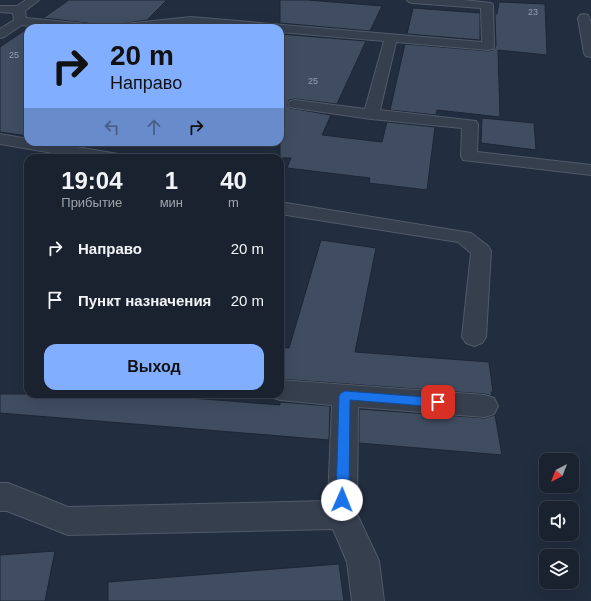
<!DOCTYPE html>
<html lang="ru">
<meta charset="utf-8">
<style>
:root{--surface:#1a222f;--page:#232a37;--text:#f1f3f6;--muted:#9fa4aa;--line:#383f4b;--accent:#82aeff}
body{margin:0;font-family:Helvetica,sans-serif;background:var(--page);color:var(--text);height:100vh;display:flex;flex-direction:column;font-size:15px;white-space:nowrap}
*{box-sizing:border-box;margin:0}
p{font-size:13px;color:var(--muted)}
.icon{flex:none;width:22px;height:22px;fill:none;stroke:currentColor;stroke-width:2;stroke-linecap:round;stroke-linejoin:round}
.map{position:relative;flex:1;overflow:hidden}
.panel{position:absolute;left:24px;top:154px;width:260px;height:244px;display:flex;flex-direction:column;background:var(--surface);border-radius:12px;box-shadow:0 4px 16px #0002,0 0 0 1px var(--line)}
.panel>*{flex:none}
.hud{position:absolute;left:24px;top:24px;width:260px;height:122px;border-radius:12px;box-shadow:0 4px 16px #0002,0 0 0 1px var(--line);background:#82aeff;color:#111;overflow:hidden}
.needle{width:26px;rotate:222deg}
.controls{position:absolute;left:539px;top:453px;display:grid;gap:8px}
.controls a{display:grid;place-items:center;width:40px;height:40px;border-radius:8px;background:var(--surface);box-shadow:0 4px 16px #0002,0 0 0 1px var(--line);font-size:20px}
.pin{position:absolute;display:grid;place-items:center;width:34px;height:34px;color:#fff;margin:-17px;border-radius:8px;box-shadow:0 2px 6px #0006}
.me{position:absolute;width:44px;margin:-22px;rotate:1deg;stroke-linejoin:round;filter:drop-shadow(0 0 3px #0008)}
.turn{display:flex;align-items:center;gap:14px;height:84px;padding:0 20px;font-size:18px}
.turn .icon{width:52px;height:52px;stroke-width:2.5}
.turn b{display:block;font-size:28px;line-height:34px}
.lanes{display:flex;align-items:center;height:38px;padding:0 20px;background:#0003;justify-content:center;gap:20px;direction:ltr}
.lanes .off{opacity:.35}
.eta{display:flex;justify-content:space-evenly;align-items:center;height:68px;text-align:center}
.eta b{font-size:24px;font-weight:600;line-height:28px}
.button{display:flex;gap:8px;margin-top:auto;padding:8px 20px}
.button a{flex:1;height:46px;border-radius:12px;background:var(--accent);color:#111;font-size:16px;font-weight:600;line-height:46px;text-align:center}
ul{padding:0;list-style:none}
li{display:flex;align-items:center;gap:12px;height:52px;padding:0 20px}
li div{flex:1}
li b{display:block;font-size:15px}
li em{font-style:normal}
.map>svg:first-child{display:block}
.building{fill:#404d61;stroke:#1d2635}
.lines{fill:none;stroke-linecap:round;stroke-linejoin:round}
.minor-casing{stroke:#515a69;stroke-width:2}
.minor{fill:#363f4e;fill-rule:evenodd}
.route{fill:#1a73e8;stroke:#114b97}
.labels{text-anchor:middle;stroke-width:3;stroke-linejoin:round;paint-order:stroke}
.far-number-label{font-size:9px;fill:#969fb0}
</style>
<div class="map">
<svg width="591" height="601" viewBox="0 0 591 601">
<rect width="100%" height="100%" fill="#222d3f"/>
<!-- building -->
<path class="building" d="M69,0H167L147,20L121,24L118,28H94L92,24L87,23L43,18Z
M280,0H308L382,6L370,31L280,23Z
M499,2L545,4L547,55L498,50L500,117L437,110L436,115L390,110L405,44L488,51L493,50L496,46L495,14H497Z
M413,8L480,13V40L407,34Z
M28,28V136L0,132V47Z
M280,34L366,41L337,104L295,99L289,100L287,105L290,108L331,115L322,135L382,142L387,122L435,127L427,190L369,183L370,178L287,168L291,158H280Z
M482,118L534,123L536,150L481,143Z
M321,240L376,248L355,352L489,362L493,392H491L492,396L485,394L280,379V347L289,348Z
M0,394H140L280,405V402L330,406L329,440L0,413Z
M359,409L485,418L495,415L502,455L359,443Z
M55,551L45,601H0V555Z
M339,564L344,601H108V582Z"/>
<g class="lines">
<!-- minor casing -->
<g class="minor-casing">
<path id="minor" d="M26,0H39L25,11L26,18L87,24L91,25L93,28H52L22,25L4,37L0,38V29L14,20L13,13L0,12V6H17Z
M407,0H464L491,3L493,5L494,46L493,49L488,50L396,42L380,110L476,121L478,124L477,152L591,165V175L463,160L461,156L462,128L371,119L295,108L290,107L288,104L290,101L295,100L365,109L384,41L280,32V28H231L191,25L159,28H119L121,25L125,24L191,17L482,42L481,8L413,3L409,2Z
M584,14L588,15L591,23V57L586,56L584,53L578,18L580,15Z
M0,134L28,139V142H47L112,153L118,154L120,158H82L0,144Z
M280,202L471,233L488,246L491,251L486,337L482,343L474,346L466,343L462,337L471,253L458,242L280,214Z
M280,380L485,395L494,398L498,406L494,414L485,417L358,407L357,514L379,561L384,601H352L347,562L333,529L68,535L7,511H0V483H8L68,507L328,501L332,405L280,400L271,397L269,394H280Z"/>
</g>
<!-- minor -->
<use href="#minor" class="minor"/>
</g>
<!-- route -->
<path class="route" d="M345,391L438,398L442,399L444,402L442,406L438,407L350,400L349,500L347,504L342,505L338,504L336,500L339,396L341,393Z"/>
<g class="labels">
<!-- far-number labels -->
<g class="far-number-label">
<text x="533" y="15">23</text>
<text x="14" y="58">25</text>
<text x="313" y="84">25</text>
</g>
</g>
</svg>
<div class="controls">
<a><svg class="needle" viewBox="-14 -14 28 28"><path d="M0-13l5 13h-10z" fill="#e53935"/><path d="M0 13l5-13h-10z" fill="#9fa4aa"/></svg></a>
<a><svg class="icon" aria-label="sound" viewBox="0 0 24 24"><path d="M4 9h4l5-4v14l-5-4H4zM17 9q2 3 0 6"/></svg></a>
<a><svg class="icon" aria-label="layers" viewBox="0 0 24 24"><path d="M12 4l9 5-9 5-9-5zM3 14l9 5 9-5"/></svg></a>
</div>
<div class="pin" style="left:438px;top:402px;background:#d93025"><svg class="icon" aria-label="arrive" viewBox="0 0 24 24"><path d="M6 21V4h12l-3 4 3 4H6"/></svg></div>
<svg class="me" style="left:342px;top:500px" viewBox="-20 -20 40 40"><circle r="19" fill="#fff"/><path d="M0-13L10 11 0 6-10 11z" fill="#1a73e8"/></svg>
<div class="hud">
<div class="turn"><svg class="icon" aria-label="right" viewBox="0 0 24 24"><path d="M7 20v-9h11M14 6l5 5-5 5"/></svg><div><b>20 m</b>Направо</div></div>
<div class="lanes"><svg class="icon off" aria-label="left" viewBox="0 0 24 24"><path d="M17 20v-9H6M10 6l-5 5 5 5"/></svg><svg class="icon off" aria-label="ahead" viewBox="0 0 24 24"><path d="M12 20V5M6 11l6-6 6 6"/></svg><svg class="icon" aria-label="right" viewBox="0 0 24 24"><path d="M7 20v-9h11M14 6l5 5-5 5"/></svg></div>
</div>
<section class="panel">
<div class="eta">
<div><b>19:04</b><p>Прибытие</p></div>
<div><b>1</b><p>мин</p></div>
<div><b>40</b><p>m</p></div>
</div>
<ul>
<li><svg class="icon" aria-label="right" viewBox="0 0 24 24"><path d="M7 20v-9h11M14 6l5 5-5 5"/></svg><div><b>Направо</b></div><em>20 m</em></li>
<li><svg class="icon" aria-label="arrive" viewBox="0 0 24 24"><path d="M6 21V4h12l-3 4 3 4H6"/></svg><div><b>Пункт назначения</b></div><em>20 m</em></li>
</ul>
<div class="button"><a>Выход</a></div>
</section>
</div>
